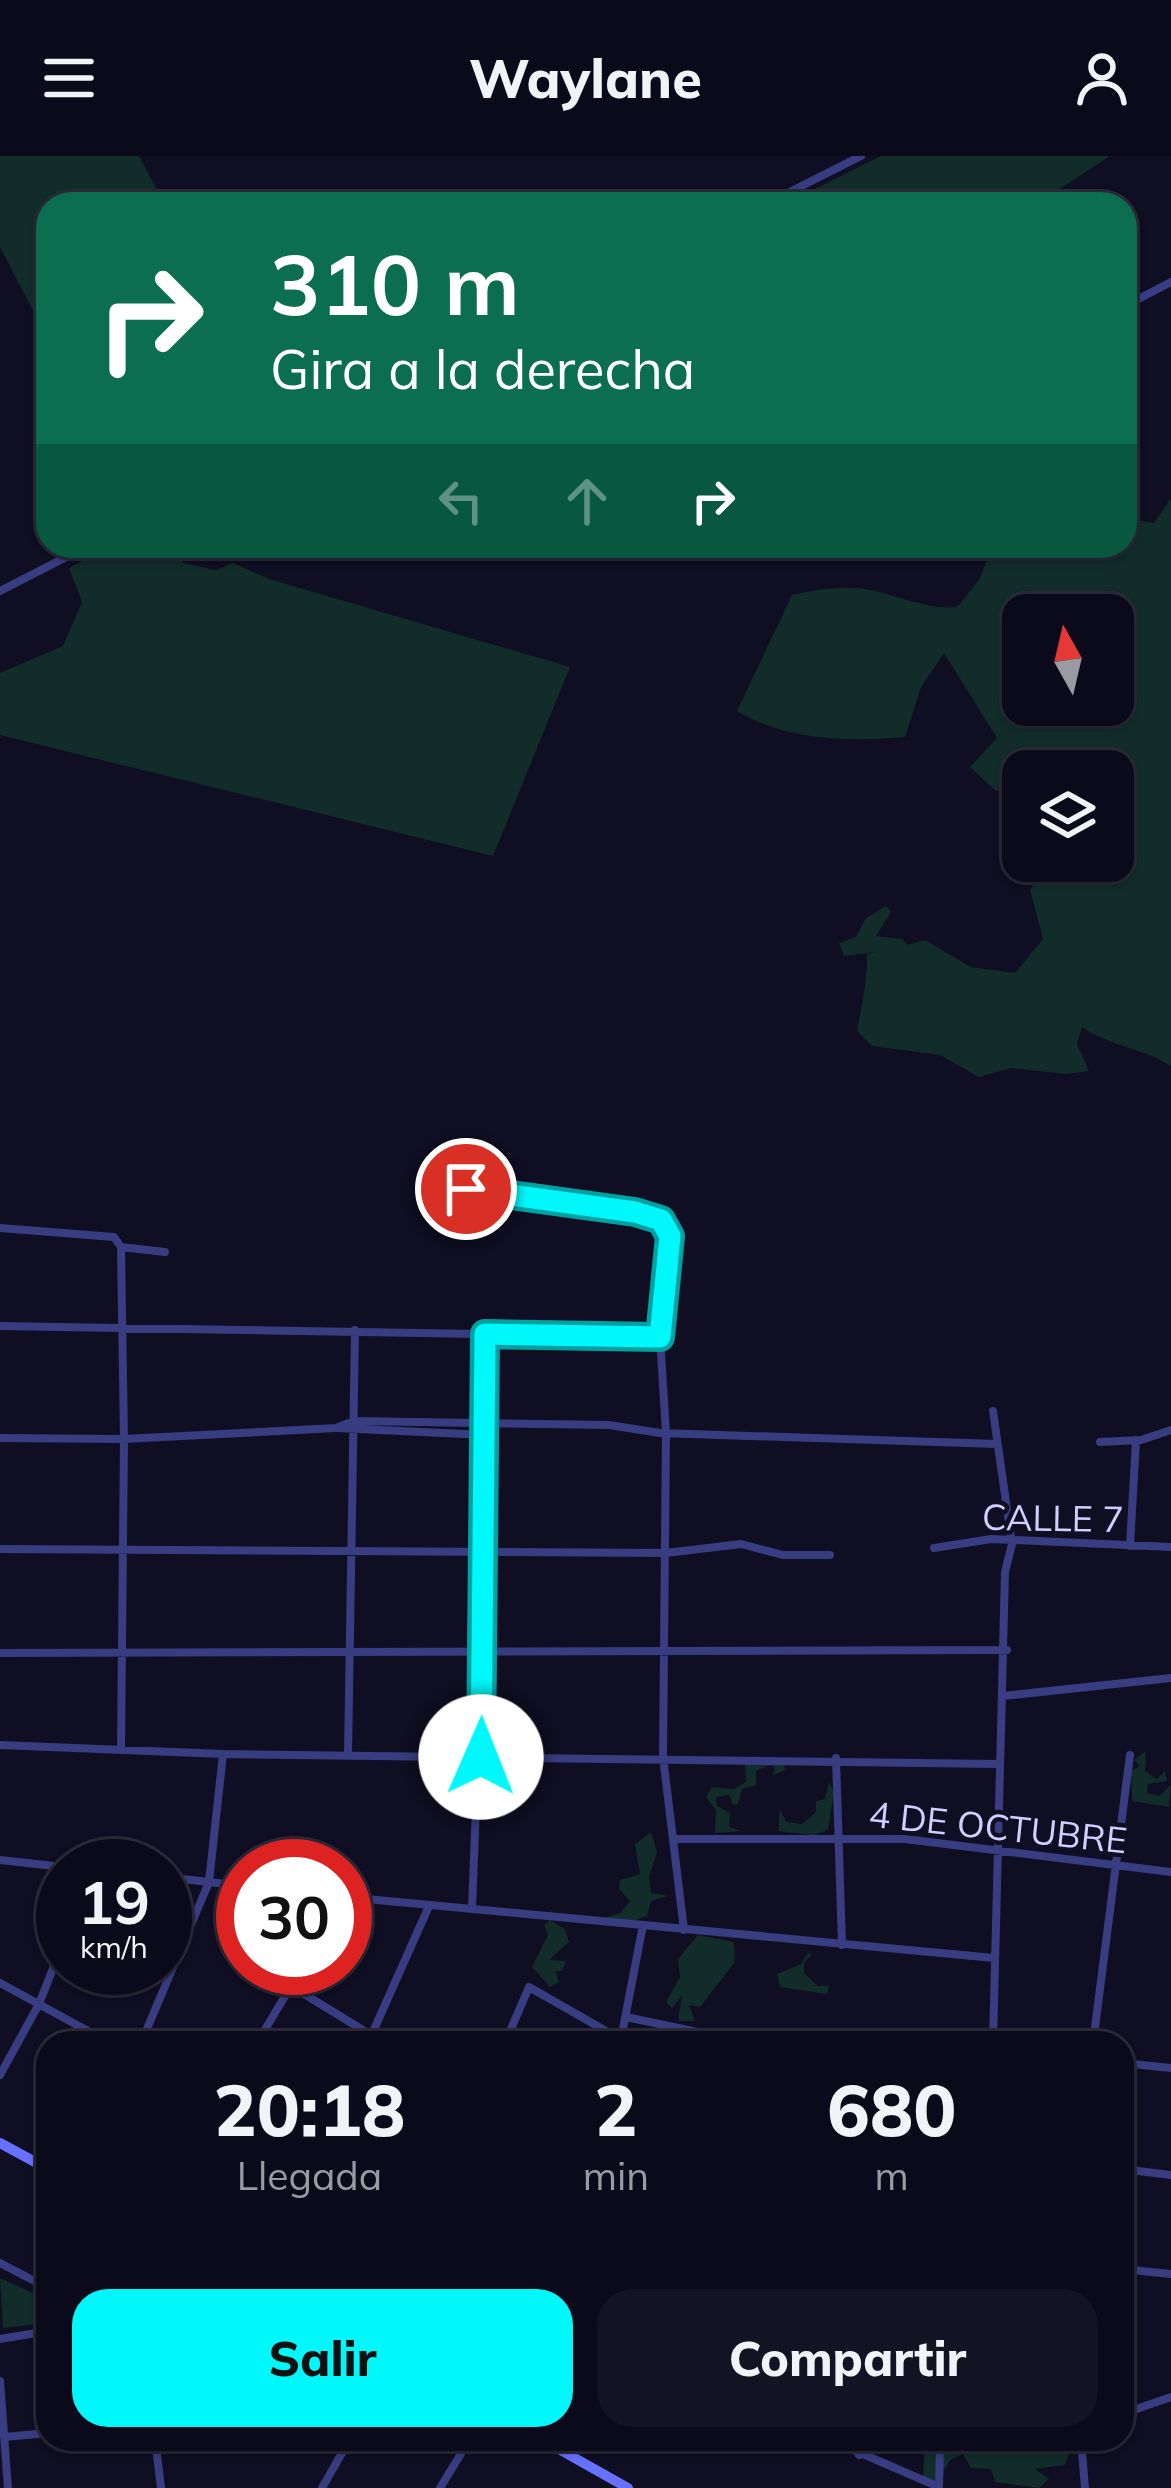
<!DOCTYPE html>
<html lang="es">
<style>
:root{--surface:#0b0a1a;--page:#141323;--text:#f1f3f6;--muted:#9a9aa2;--line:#2b2b39;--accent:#00f8fa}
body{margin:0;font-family:Mulish,sans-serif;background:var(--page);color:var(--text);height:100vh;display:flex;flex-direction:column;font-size:45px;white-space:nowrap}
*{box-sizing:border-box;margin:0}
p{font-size:39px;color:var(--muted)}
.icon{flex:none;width:66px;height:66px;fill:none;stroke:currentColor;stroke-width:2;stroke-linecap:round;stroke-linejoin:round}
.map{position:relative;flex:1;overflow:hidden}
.side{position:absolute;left:36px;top:1875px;width:1098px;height:420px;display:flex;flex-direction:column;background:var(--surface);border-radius:36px;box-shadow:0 3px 9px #0004,0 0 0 3px var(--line)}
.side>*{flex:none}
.guide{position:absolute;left:36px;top:36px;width:1101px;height:366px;border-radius:36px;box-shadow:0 3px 9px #0004,0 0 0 3px var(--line);background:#0b6e4f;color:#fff;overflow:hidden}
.needle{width:78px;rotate:352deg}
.tools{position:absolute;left:1002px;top:438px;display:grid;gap:24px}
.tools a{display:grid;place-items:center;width:132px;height:132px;border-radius:24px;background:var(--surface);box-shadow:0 3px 9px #0004,0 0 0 3px var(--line);font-size:60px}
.speed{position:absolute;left:36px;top:1683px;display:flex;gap:24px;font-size:60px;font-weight:700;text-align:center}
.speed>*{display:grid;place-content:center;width:156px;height:156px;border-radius:50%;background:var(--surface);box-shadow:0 3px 9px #0004,0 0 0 3px var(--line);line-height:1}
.speed small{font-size:30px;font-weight:400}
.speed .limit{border:18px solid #d22;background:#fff;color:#111}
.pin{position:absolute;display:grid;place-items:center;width:102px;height:102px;color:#fff;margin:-51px;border:6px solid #fff;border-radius:50%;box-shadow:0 3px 12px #0007}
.me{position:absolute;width:132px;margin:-66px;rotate:1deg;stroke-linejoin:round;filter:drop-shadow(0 0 9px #0008)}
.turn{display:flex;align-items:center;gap:42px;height:252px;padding:0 36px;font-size:54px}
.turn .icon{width:156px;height:156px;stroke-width:2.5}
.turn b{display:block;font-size:84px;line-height:102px}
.lanes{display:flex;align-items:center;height:114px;padding:0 36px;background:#0003;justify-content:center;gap:60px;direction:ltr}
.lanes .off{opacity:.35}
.eta{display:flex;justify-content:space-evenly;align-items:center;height:204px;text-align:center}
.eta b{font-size:72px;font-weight:800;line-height:84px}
.primary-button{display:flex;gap:24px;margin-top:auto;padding:24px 36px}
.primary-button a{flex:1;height:138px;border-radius:36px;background:var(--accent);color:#111;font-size:48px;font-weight:800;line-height:138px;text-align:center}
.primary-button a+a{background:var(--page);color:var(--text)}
header{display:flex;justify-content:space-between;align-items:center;height:156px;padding:0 36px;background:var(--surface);font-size:54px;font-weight:800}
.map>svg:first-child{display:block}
.green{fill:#112c29;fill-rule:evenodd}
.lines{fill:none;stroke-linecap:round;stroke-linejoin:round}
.street{stroke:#383d82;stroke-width:8}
.secondary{stroke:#6671ff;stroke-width:10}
.route-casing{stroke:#00a1a2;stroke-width:30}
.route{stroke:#00f8fa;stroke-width:21}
.labels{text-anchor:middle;stroke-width:9;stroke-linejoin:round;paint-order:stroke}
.street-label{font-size:36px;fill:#d0cfff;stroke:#0f0e22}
</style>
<header><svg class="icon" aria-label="menu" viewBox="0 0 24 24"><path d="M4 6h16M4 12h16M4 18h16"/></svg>Waylane<svg class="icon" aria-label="person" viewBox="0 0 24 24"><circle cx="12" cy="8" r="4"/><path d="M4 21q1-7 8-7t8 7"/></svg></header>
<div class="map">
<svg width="1171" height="2332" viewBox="0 0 1171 2332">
<rect width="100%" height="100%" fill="#0f0e22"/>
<!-- green -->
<path class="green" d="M0,0H139L165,48H48V184L0,91Z
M881,0H1110L1037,48H785Z
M1171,342V910C1141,891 1111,891 1082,871L1077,888L1089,915L1066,918L1012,912L979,921L940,899L872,890L857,875C862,848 867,826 867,798L875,796L844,800L839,787L856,781L866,762L886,750L891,756L876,780L903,783L907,789L925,784L971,811L1015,817L1043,783L1030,734L1048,705H1113V615H1023V638L996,635L970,611L997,582L944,497L921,531L905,581C848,586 787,585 737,555L792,439C818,433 844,429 871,434C900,440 927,454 957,451L979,424L993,390H1125V362L1154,367ZM1023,459H1113V549H1023Z
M110,390H177L183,407L216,414L233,407L269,423L570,511L493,700L0,579V517L63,490L82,446L69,412Z
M1146,1595L1145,1615L1157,1623L1165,1615L1167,1625L1148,1628L1147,1637L1159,1640L1171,1629L1169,1651L1132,1645L1131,1615L1140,1610L1134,1604Z
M745,1608L784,1609L786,1614L773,1619L775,1611L770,1609L756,1615V1629L742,1633L738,1648L733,1649L729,1639L716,1641L717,1650L730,1657L729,1671L742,1675L715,1677L716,1654L706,1641L712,1631L734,1633L746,1626Z
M829,1626L834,1636L828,1674L813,1679L778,1675L780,1653L786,1666L802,1668L816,1656V1645L825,1643Z
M651,1676L657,1696L649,1721L651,1737L668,1740L651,1745L647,1760L614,1771L607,1761L620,1757L630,1745L619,1733L620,1724L640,1718L635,1688Z
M550,1764L565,1773L569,1786L549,1804L566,1805L562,1815H555L559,1826L550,1831L532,1811L548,1779L544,1769Z
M698,1779L734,1786L735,1806L700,1851L689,1849L695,1865H678L682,1839L672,1852L666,1846L680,1821L678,1803Z
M808,1797L812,1799L804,1806V1817L818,1830H829L827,1838L780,1831L777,1818L801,1808Z
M0,2122L48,2144V2167L3,2172Z
M925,2283H1043L1042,2296L1064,2298L1063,2283H1075L1065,2309L1035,2313L1049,2323L1039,2332L995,2326L991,2313L971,2312L963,2298L950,2304L936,2328L923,2325Z"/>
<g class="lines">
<!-- street -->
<path class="street" d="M766,48L861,0
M1125,150L1171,126
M0,435L88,390
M454,1018L466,1033L635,1056L668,1071L660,1181L666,1277L663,1601L684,1774
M0,1072L114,1081L121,1091L165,1096
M121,1091L124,1283L336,1272L354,1265L609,1269L660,1277L997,1288
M0,1170L660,1181
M993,1255L1012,1388L1005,1416L993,1887
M338,1272L485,1279
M0,1282L124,1283L121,1592
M1100,1286L1141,1284L1171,1274
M1130,1390L1136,1284
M934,1392L991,1383L1171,1391
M0,1393L666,1397L741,1388L783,1399H830
M0,1497L1007,1494
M1003,1540L1171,1522
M0,1589L223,1598L999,1608
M348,1598L355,1174
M836,1602L842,1789
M674,1683H905L1171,1716
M0,1704L63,1711
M165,1721L243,1730
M345,1741L994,1802
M472,1753L486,1393L485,1178
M0,1827L110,1887
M626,1861L750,1887
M621,1883L643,1769
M141,1887L209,1726L223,1598
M257,1887L291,1830L384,1887
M368,1887L429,1750
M505,1887L529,1831L627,1887
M1093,1887L1130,1599
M1122,1907L1171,1912
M0,1919L39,1848L63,1787
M1122,2013L1171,2019
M0,2107L48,2132
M1122,2113L1171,2118
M0,2183L48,2175
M0,2225L8,2332
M1122,2258L1171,2241
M4,2281L48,2277
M155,2283L161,2332
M828,2283L939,2331
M1081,2283L1085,2332
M859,2299L868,2283
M322,2332L350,2283
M440,2332L470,2283
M939,2332L940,2292"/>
<!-- secondary -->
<path class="secondary" d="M0,1987L48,2013
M541,2283L628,2332"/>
</g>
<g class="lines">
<!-- route casing -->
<g class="route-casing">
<path id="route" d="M466,1033L635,1056L661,1064L670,1080L660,1181L485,1178L481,1601"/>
</g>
<!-- route -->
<use href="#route" class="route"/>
</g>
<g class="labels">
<!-- street labels -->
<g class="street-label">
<text transform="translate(1053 1362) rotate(1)" y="13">CALLE 7</text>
<text transform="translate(998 1671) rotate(6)" y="13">4 DE OCTUBRE</text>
</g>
</g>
</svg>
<div class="tools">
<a><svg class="needle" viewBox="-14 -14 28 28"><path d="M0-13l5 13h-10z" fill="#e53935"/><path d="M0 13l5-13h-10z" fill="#9a9aa2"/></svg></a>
<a><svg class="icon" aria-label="layers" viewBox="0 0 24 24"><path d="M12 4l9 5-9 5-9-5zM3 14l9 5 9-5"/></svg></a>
</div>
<div class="speed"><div>19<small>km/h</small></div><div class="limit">30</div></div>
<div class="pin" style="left:466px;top:1033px;background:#d93025"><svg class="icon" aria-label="arrive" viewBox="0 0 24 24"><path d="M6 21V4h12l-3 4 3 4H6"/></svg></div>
<svg class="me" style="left:481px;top:1601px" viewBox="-20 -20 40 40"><circle r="19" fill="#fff"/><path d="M0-13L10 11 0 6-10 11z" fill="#00f8fa"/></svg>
<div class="guide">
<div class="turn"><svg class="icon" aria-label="right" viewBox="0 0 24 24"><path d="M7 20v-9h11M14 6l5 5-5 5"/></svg><div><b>310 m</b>Gira a la derecha</div></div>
<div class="lanes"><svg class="icon off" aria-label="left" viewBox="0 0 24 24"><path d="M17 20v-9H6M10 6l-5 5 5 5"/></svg><svg class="icon off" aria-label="ahead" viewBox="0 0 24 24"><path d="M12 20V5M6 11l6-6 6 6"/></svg><svg class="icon" aria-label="right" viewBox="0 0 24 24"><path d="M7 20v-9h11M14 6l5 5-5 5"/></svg></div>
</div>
<section class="side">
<div class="eta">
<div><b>20:18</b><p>Llegada</p></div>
<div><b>2</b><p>min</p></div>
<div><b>680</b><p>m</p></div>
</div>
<div class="primary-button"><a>Salir</a><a>Compartir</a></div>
</section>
</div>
